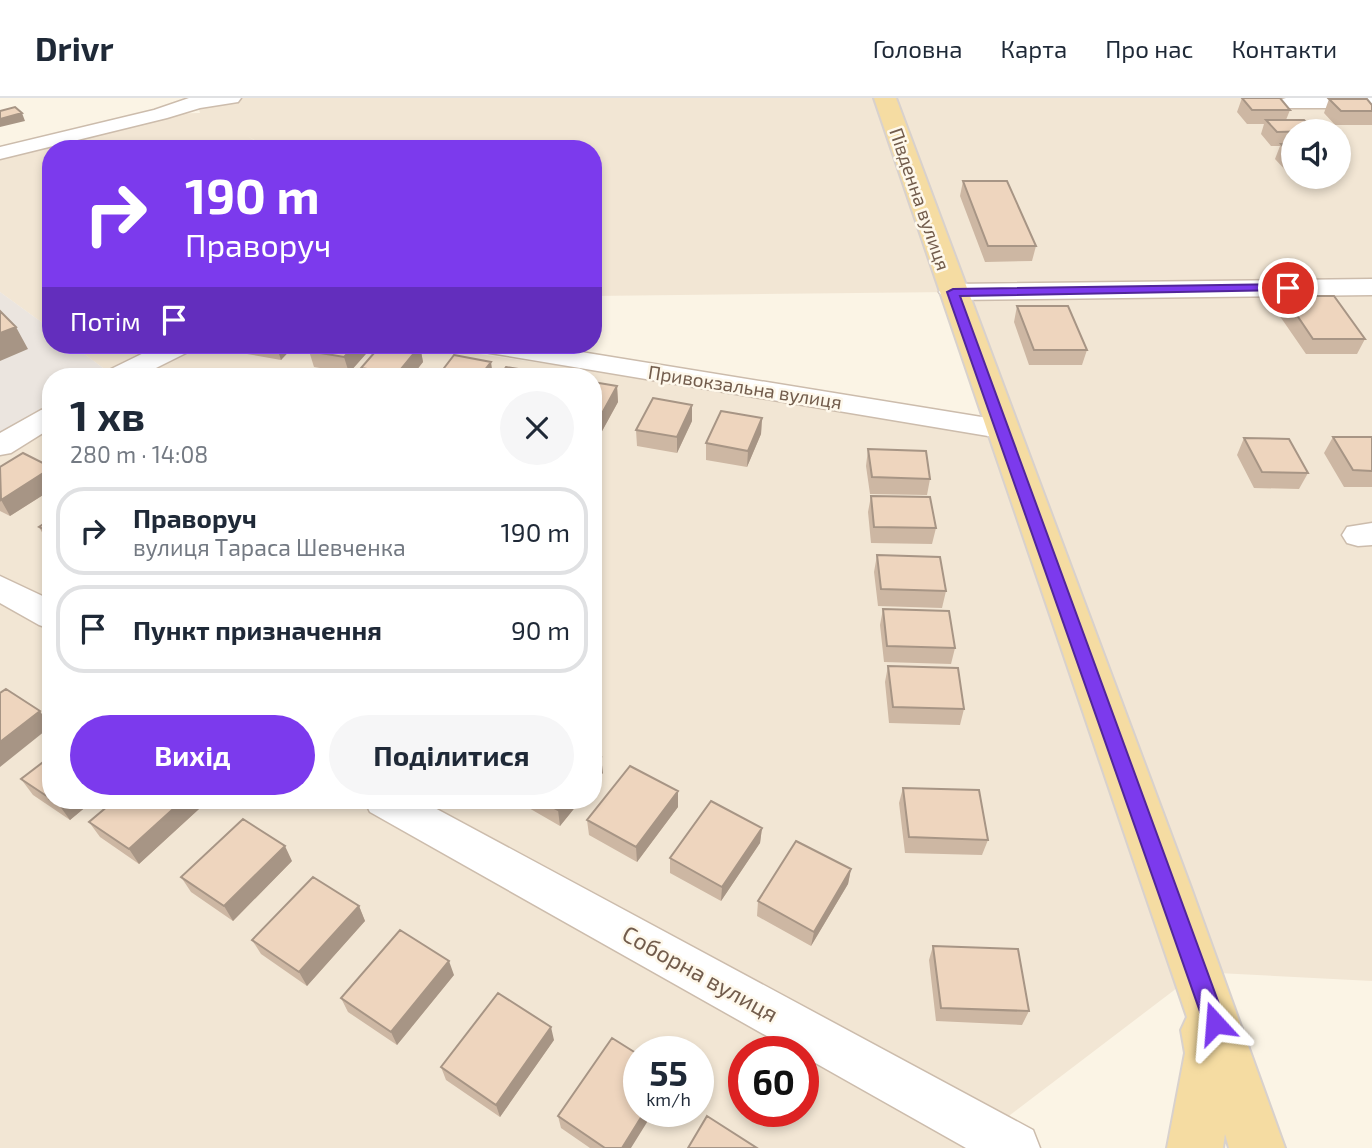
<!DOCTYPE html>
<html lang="uk">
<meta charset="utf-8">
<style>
:root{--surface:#fff;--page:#f6f6f7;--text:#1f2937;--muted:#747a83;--line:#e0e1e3;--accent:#7c3aed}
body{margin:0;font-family:"Exo 2",sans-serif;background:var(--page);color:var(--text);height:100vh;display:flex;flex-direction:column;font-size:26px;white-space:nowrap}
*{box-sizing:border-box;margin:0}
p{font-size:23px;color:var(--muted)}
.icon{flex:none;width:38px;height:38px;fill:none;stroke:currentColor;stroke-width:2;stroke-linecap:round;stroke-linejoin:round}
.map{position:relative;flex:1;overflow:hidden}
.panel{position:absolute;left:42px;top:270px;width:560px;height:441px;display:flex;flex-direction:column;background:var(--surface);border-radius:28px;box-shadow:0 4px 10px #0003}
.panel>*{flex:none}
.banner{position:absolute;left:42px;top:42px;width:560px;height:214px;border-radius:28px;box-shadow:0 4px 10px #0003;background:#7c3aed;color:#fff;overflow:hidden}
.buttons{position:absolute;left:1281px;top:21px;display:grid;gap:14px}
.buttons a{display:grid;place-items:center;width:70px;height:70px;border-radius:50%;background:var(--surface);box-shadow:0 4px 10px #0003;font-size:35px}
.speed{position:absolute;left:623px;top:938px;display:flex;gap:14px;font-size:35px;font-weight:700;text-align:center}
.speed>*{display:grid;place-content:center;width:91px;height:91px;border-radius:50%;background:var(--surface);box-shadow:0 4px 10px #0003;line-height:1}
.speed small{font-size:18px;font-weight:400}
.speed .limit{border:10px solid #d22;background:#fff;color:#111}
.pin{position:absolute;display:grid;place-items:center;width:60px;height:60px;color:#fff;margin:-30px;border:4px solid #fff;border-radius:50%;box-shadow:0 2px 7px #0007}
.me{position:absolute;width:77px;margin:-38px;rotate:341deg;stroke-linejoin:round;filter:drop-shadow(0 0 5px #0008)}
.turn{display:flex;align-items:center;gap:24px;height:147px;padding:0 28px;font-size:32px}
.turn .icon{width:91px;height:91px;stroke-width:2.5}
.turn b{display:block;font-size:49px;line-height:60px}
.then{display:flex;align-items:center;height:66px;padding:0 28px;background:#0003;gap:14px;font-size:26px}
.round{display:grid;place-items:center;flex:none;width:74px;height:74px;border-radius:37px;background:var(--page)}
.overview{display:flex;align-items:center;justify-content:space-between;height:119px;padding:0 28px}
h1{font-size:42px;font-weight:700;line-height:52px}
.cta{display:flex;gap:14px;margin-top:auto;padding:14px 28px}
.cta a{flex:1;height:80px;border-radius:42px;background:var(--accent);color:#fff;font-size:28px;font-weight:700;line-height:80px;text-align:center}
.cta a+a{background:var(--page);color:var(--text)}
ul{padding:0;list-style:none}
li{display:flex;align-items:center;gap:21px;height:88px;margin:0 14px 10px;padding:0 14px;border:4px solid var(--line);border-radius:28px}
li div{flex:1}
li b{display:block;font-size:26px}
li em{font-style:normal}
header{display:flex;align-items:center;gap:42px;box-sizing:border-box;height:98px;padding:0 35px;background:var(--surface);border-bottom:2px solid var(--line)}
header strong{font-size:33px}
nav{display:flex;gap:38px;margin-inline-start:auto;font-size:24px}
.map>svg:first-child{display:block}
.residential{fill:#f2e6d4;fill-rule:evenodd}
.industrial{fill:#ebe5df}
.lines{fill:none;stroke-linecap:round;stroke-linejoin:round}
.street-casing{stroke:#ccbcac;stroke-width:3}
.primary-casing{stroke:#d8d1cd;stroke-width:4}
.street{fill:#fff;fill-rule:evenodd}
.primary{fill:#f5dca2;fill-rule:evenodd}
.wall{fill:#cdb7a3}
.shaded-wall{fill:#a79585}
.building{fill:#eed5be;stroke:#a79585;stroke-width:2}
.route{fill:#7c3aed;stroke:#51269a;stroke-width:2}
.labels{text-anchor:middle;stroke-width:5;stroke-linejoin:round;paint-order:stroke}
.street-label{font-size:19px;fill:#725c4c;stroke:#fef8eb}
.near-street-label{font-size:23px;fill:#725c4c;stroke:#fef8eb}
</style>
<header>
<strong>Drivr</strong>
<nav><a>Головна</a><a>Карта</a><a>Про нас</a><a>Контакти</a></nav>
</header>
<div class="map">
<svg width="1372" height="1050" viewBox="0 0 1372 1050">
<rect width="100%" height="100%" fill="#fbf4e5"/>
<!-- residential -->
<path class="residential" d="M231,0H1372V883L1198,874L1010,1017L996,1050H0V348L51,318V702H593V278H114L72,247H477L471,255L999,331L952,194L593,198V51H272L247,38L269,51H51V231L0,194V55L160,16L200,15L197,4ZM1293,33H1339V79H1293ZM639,954H698V1013H639ZM744,954H803V1013H744Z"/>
<!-- industrial -->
<path class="industrial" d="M0,194L51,231V247H72L114,278H51V318L0,348Z"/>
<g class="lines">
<!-- street casing -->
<g class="street-casing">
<path id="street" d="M189,0H241L238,4L200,10L167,20L0,61V49L154,12Z
M1286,0H1372V10H1279L1276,6L1279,2Z
M1372,181V197L952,202L943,199L939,194L943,189L952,186Z
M160,247H193L190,253L140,278H105L109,272Z
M477,247H538L1000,322L1010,325L1015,331L1010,337L1000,340L490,255L480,253Z
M51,309V330L11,355L0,357V335L41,312Z
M1372,425V447L1358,448L1347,445L1342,437L1347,429Z
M0,478L51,502V531L39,527L0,505Z
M364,702H420L1033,1032L1040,1050H966L803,958V954H795L370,714Z"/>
</g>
<!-- primary casing -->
<g class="primary-casing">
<path id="primary" d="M874,0H896L1190,787L1285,1050H1229L1225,1036L1223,1050H1167L1185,955L1181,932L1187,919Z"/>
</g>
<!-- street -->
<use href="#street" class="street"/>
<!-- primary -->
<use href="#primary" class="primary"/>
</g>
<!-- wall -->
<path class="wall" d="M1242,0L1290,12L1286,22L1293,33V74H1287L1275,61L1280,48H1271L1261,36L1264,26H1247L1237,14Z
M1329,1L1372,7V27H1335L1324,15Z
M963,83L1036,148L1032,163L985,164L960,98Z
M1284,198L1365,241L1357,256H1306L1277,214Z
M1017,208L1087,252L1082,267H1029L1014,224Z
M244,247H295L281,262L247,256Z
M373,248L349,275L314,269L309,253Z
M420,248L423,264L412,278H363L361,270Z
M593,284L617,288L618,304L601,335L593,333Z
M762,320L761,336L747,369L706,362V345Z
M692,323L677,355L637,348L636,332Z
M1333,339H1372V389H1344L1324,355Z
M1244,340L1308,375L1299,391L1254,390L1237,357Z
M868,351L930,381L927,397L870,396L866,368Z
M0,369H51V392L10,418L0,413Z
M871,398L936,430L932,446L871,445L868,414Z
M51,421V446L48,445L39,429Z
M877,457L946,493L942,510L878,508L874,474Z
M883,511L955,550L951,566L884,564L880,527Z
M888,568L964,611L960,627L889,625L885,584Z
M21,681L94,702L70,722L33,697Z
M903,690L988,742L982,757L905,755L899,705Z
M115,702H194L199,711L139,766L100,739L89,724Z
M515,702H581L560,728Z
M678,709L637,764L589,737L587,722Z
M762,730L760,745L721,803L670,775V760Z
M292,763L233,823L191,794L181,779Z
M851,771L848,786L811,848L757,818L758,803Z
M359,808L365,823L307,888L261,856L252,842Z
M933,848L1029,913L1022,927L936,923L929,862Z
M454,877L397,947L348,914L341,900Z
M554,942L500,1019L446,982L441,969Z
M558,1018L631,1050H590L561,1030Z"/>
<!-- shaded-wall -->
<path class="shaded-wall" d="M22,15L25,23L0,29V21Z
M16,229L28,251L0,263V235Z
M276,247H295L281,262Z
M356,247L373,248L349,275L344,259Z
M420,248L423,264L412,278H397V276Z
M491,264L493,278H480Z
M617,288L618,304L601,335L600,319Z
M692,307V323L677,355V339Z
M762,320L761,336L747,369L748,353Z
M51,370V392L10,418L1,402Z
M40,613L50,629L0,669V644Z
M601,659L603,675L593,687V669Z
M678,693V709L637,764L636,749Z
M65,702H94L70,722L59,707Z
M183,702H194L199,711L139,766L129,751Z
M566,702H581L560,728L558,712Z
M762,730L760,745L721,803L722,789Z
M285,748L292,763L233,823L224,808Z
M851,771L848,786L811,848L814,834Z
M359,808L365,823L307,888L299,874Z
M449,863L454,877L397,947L391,934Z
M551,929L554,942L500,1019L496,1007Z
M645,1013H654L631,1050H622Z"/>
<!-- building -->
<path class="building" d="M1242,0H1280L1290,12H1252Z
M1329,1H1367L1372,7V13H1341Z
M15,9L22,15L0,21V13Z
M1266,22H1304L1315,33L1277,34Z
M1281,46H1293V60Z
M963,83H1007L1036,148H988Z
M1284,198H1334L1365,241H1313Z
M1017,208H1068L1087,252H1034Z
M0,213L16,229L0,235Z
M315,247H356L344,259L309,253Z
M381,247H413L420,248L397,276L361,270Z
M454,257L491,264L480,278H438Z
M506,269L543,275L542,278H500Z
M593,284L617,288L600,319L593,317Z
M653,300L692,307L677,339L636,332Z
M721,313L762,320L748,353L706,345Z
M1333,339H1372V373L1353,372Z
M1244,340L1289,341L1308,375L1262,374Z
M868,351L926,353L930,381L872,379Z
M23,355L51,369V370L1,402L0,369Z
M871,398L930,399L936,430L874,429Z
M51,421V435L39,429Z
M877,457L940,459L946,493L881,491Z
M883,511L949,513L955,550L887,548Z
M888,568L958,570L964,611L893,609Z
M6,591L40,613L0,644V595Z
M593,655L601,659L593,669Z
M51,658V701L21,681Z
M630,668L678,693L636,749L587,722Z
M903,690L979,692L988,742L909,739Z
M51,702H65L59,707Z
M115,702H183L129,751L89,724Z
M539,702H566L558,712Z
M711,703L762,730L722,789L670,760Z
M243,721L285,748L224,808L181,779Z
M796,743L851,771L814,834L758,803Z
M313,779L359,808L299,874L252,842Z
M400,832L449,863L391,934L341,900Z
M933,848L1018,851L1029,913L941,910Z
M498,895L551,929L496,1007L441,969Z
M612,940L639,957V1013H645L622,1050H605L558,1018Z
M707,1018L757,1050H688Z"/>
<!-- route -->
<path class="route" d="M1288,186L1294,190L1292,192L960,198L1226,925L1223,932L1215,935L1208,932L1204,925L947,194L953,191Z"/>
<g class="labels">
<!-- street labels -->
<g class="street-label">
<text transform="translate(920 101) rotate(71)" y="7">Південна вулиця</text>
<text transform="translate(745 289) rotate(9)" y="7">Привокзальна вулиця</text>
</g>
<!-- near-street labels -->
<g class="near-street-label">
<text transform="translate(700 876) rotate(29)" y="8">Соборна вулиця</text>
</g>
</g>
</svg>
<div class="buttons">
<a><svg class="icon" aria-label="sound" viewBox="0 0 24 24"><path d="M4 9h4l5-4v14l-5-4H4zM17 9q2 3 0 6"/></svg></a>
</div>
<div class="speed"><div>55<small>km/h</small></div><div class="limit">60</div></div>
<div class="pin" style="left:1288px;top:190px;background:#d93025"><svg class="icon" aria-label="arrive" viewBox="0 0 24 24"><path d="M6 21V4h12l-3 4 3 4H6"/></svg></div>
<svg class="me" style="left:1215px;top:925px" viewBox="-20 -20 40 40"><path d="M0-17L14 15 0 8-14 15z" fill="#7c3aed" stroke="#fff" stroke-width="4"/></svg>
<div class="banner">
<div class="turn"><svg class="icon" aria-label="right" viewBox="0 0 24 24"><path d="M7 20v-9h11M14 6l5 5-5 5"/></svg><div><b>190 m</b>Праворуч</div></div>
<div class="then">Потім<svg class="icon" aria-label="arrive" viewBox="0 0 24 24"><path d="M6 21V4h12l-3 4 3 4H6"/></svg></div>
</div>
<section class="panel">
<div class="overview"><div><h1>1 хв</h1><p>280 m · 14:08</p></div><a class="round"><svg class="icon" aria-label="close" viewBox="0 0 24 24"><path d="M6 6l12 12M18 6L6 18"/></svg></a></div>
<ul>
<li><svg class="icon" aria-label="right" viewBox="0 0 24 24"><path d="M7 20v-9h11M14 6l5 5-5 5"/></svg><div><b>Праворуч</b><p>вулиця Тараса Шевченка</p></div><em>190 m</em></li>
<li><svg class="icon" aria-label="arrive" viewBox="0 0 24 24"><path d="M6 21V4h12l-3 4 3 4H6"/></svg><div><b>Пункт призначення</b></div><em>90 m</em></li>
</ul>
<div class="cta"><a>Вихід</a><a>Поділитися</a></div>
</section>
</div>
